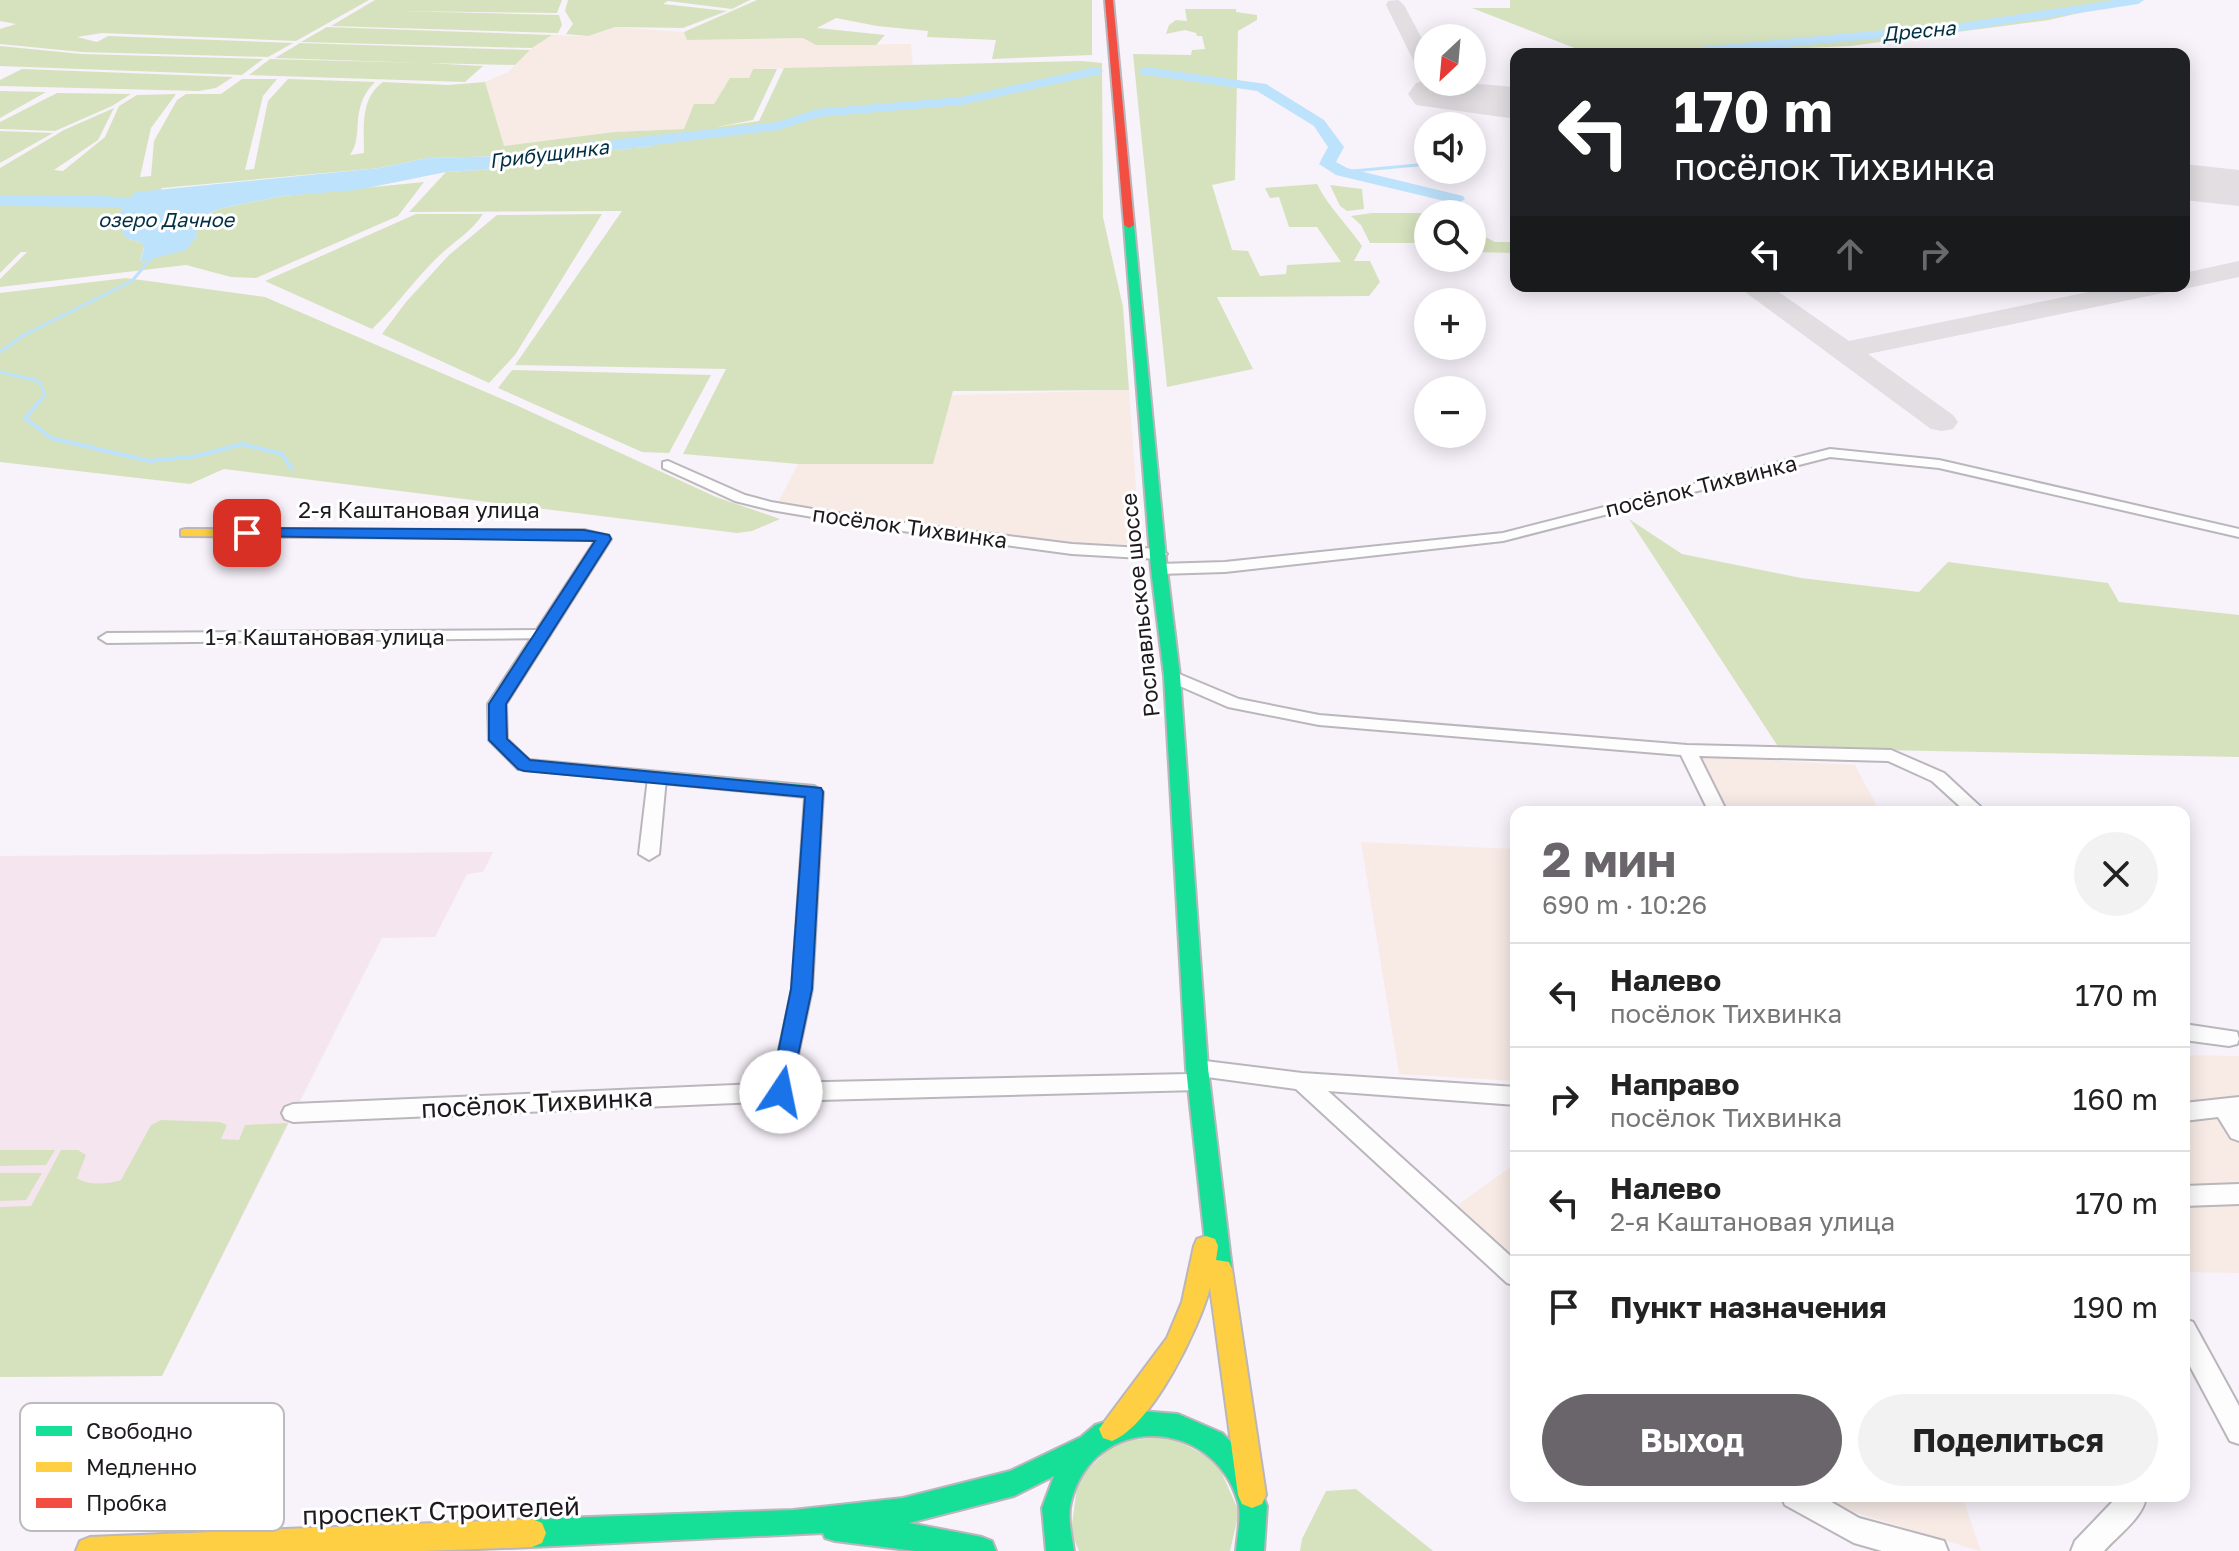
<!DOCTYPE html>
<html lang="ru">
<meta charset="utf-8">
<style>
:root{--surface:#fff;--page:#f2f2f2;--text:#222;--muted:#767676;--line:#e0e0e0;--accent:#6a656b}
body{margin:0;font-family:"Golos Text",sans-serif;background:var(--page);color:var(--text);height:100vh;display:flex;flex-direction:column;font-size:30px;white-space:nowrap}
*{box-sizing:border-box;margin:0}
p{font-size:26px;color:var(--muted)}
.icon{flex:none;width:44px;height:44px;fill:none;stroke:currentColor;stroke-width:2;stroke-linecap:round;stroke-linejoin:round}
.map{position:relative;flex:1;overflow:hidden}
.side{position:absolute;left:1510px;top:806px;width:680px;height:696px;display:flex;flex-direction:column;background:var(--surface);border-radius:16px;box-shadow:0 4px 20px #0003}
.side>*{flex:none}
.banner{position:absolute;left:1510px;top:48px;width:680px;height:244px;border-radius:16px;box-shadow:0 4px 20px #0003;background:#202124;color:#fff;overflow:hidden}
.needle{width:52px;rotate:206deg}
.tools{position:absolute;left:1414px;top:24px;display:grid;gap:16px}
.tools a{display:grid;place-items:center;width:72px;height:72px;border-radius:50%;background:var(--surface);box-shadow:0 4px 20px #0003;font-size:40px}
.pin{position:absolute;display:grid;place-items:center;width:68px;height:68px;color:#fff;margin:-34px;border-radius:16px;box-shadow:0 4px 12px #0006}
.me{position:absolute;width:88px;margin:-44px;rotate:11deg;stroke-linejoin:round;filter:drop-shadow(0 0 6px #0008)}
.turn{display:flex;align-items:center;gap:28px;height:168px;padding:0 32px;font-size:36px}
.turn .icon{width:104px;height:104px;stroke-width:2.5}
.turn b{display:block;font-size:56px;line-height:68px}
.lanes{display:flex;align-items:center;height:76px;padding:0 32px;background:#0003;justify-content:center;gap:40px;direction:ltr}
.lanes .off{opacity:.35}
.round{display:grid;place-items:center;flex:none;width:84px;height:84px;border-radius:42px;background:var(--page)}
.overview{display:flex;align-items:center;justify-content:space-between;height:136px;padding:0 32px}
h1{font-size:48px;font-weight:700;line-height:60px;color:var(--accent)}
.action{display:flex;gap:16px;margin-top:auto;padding:16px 32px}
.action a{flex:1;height:92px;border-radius:48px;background:var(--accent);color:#fff;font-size:32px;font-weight:700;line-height:92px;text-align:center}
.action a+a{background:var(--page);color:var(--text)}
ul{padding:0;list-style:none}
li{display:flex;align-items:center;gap:24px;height:104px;padding:0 32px;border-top:2px solid var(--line)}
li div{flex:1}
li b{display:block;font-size:30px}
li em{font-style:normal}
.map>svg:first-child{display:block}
.industrial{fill:#f8ebe6}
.medical{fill:#f5e5ef}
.green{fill:#d6e2be}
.water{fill:#bde2fb}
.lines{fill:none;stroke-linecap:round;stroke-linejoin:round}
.stream-far1{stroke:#bde2fb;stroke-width:3}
.stream{stroke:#bde2fb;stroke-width:4}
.river{fill:#bde2fb;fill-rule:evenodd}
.taxiway{fill:#e2dee2;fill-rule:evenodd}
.runway{fill:#e2dee2;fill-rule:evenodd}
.street-casing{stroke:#bab6bc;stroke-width:4}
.fast-casing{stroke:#bab6bc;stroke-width:4}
.slow-casing{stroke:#bab6bc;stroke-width:4}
.jam-casing{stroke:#bab6bc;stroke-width:4}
.street{fill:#fefdfe;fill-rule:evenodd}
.fast{fill:#16e098;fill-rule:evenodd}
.slow{fill:#ffcf43;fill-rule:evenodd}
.jam{fill:#f24e42;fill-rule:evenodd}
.route{fill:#1a73e8;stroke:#114b97;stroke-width:2}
.labels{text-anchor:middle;stroke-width:6;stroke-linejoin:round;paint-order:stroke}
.far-water-label{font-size:20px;font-style:italic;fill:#012f44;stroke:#fff}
.street-label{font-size:22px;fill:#1d191e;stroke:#fff}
.near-street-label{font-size:26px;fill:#1d191e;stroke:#fff}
.key{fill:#fff;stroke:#bbbabc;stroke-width:2}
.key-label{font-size:22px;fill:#1d191e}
</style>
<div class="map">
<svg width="2239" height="1551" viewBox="0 0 2239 1551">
<rect width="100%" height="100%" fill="#f8f2fa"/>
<!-- industrial -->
<path class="industrial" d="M615,27L684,32L688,40L803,38L816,45L911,44L913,66L753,69L749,78H730L714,104L685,129L614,132L504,147L485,82L508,72L532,48L552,35L588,36Z
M1129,390L1140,544L1118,555L775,508L798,464H932L952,395Z
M1689,756L1855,765L1880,812H1710Z
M1361,842L1516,849V1081L1399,1074Z
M2184,1055L2239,1056V1273L2184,1272Z
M1516,1163V1259L1455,1207Z
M1803,1496H1962L1981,1551H1979Z"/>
<!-- medical -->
<path class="medical" d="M493,852L483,872L467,874L435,937L382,938L162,1376L0,1377V856Z"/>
<!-- green -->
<path class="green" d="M0,0H369L296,41L102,33L77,37L97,42L108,36L293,43L268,57L82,52L0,44V29L16,24L0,21Z
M375,0H562L557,13L400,11L559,15L562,25L558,33L331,26Z
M568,0H750L732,9L668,1L663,4L727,11L683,28L615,27L588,36L566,34L573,24L565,11Z
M757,0H1092V55L992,59L996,40L927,37L928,31L877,26L836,18L817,28L885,35L876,45H816L803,38L687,40L684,32Z
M1510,0H2136L2049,20L1850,46L1700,53L1577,49L1472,8H1510Z
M1185,9H1236V12L1257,15V20L1238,31L1235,180L1212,185L1232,250L1248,251L1260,276L1286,274L1287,265L1341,262L1317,227H1289L1279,197L1270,198L1265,188L1317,184C1329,208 1347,224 1362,246L1354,261H1370L1380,282L1369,296L1217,297L1253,369L1167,387L1133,54L1191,55L1192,50L1205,49L1202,36H1197L1196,33L1185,30L1166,34L1169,25L1176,20L1187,21Z
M327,27L552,35L532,48L301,42Z
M300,43L530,50L515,65L426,63L483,66L465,82L249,75L270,59L423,63L275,58Z
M0,46L81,54L263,59L242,75L0,66Z
M1082,61L1102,63L1103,217L1123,307L1129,390L953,391L933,464H798L683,454L726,369L515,365L622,211L409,212L446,172L498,169L564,155L653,146L592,142L506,156L427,158L380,168L162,188L126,238L142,243L144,247L140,261L196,238L198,224L205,215L222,208L283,196L424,182L398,216L256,278L231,277L186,265L0,287V279L27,252H21L0,273V168L64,130L114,108L98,140L54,170L63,171L105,137L119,106L137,95L176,94L151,128L140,177L151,176L154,141L177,100L186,94H221L242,79H277L263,96L245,170L254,169L268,101L288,79L375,82C348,109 365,134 350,155L364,153C364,128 360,98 383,82L448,85L485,82L504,146L614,132L684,129L694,104H714L730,78H749L753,69H777L753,120L717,127L759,121L784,68Z
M22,69L233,77L216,88L199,91L0,86V80Z
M0,91L46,92L0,118Z
M57,93L131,94L112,106L55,131L0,129V122Z
M0,131L53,133L0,163Z
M1330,185L1362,189L1364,209L1347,211L1340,206Z
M1372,213H1420L1428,217V243H1370L1361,225L1351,216Z
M416,214H483C472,231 456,240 441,254C416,277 397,306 372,329L265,281Z
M602,214L515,355L489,383L382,334L406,302L449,255L497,215Z
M1472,230L1495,242H1514L1516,253L1472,252Z
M126,278L265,297L516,405L716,497L780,519L752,531L737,533L224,469L190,484L0,462V293Z
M512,370L711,375L669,453L642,452L498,388Z
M1629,519L1682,554L1801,578L1919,592L1948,562L2108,583L2119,602L2239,615V757L1779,748Z
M161,1120L220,1122L227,1125L221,1139L239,1140L245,1125L288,1123L162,1376L0,1377V1207L31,1206L61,1150H78L86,1155L77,1178C88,1186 109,1184 121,1180L151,1125Z
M0,1150H55L46,1165L0,1166Z
M0,1173H42L26,1200L0,1201Z
M1170,1436L1217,1462L1239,1512L1230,1551H1079L1071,1532L1078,1479L1116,1442Z
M1356,1489L1433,1551H1300L1302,1539L1326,1491Z"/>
<!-- water -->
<path class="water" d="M649,141L654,146L564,155L498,169L446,172L357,190L283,196L222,208L205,215L198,224L196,238L186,250L140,262L144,248L142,243L126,238L117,223L123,204L136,192L380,168L427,158L506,156L592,142Z"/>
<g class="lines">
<!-- stream-far1 -->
<path class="stream-far1" d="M1472,149L1480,146
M1342,172L1428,164
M0,352L24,335L132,281L153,256
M0,372L39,381L45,395L37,404"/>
<!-- stream -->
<path class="stream" d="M39,402L25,418L51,438L149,461L197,456L242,444L282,454L292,469"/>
<!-- river -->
<path class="river" d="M2113,0H2144L2138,4L1961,31L1710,54H1695L1692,51L1699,47L1961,23Z
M1096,67L1103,71L1101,74L961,105L819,117L779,130L612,150L604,145L612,140L777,122L817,109L961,97Z
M1145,67L1266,84L1324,120L1344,147L1336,162L1347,168L1463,196L1465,199L1457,204L1336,175L1319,164L1328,147L1314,126L1257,91L1140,74L1138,71Z
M0,196C30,196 150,191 168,208L160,213L114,207L0,206Z"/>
<!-- taxiway -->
<path class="taxiway" d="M1388,1L1398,0L1404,5L1428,50V76L1418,70L1386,5Z
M2239,261V277L2184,289L2174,286H2184V273Z
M1737,286H1770L1849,341L2118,286H2172L2168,292L2158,294L1868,354L1953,415L1958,422L1953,429L1942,431L1931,429Z"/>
<!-- runway -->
<path class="runway" d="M1428,80L1516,87V119L1416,105L1408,94L1416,83Z
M2184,164L2239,170V206L2184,200Z"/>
<!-- street casing -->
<g class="street-casing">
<path id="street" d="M1830,449L1939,460L2239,529V537L1939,468L1830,457L1503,541L1225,572L1159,574L1151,569L1159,564L1225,562L1503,533Z
M668,461L745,495L771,502L866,518L1072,544L1159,549L1167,554L1159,559L1072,554L866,526L771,510L735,501L663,468V462Z
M542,630L550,635L548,638L107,643L99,638L107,633Z
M1172,671L1239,699L1319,715L1687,745L1891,750L1944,773L1986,812H1966L1932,781L1888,761L1699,756L1727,812H1709L1681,755L1319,725L1228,707L1166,680L1164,676L1166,672Z
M657,772L666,778L659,854L649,860L639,854L648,778Z
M2184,1024L2237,1032L2239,1039L2237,1044L2229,1046L2184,1040Z
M1197,1060L1302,1073L1516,1087V1105L1328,1091L1516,1261V1286L1507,1283L1296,1089L1207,1077L1209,1082L1206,1088L1198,1090L781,1101L293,1122L285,1119L282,1113L285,1107L293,1104L781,1083L1189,1074L1186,1068L1189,1062Z
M2239,1097V1141L2231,1138L2218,1117L2184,1121V1103Z
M2239,1184V1204L2184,1206V1186Z
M2184,1319L2193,1322L2239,1406V1444L2230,1441L2184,1355Z
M1781,1496H1821L1859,1518L1944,1541L1948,1551H1882L1854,1543L1785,1505Z
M2118,1496H2146C2145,1516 2117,1536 2104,1551H2071L2075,1541Z"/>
</g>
<!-- fast casing -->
<g class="fast-casing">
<path id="fast" d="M1129,222L1134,225L1167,569L1180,676L1208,1068L1232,1269L1229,1276L1220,1279L1211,1276L1208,1269L1186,1068L1164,676L1151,569L1124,225Z
M471,530H584L609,536L611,539L506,704L507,739L529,760L814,786L823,792L812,989L789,1098L781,1101L773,1098L770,1092L792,989L805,797L518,769L489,740L488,704L595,541L584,538L466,537V531Z
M1140,1411L1178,1414L1222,1433L1249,1460L1267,1506L1264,1551H1236C1237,1536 1242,1516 1238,1502C1214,1417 1094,1411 1071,1502C1067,1518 1072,1536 1074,1551H1046L1042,1508L1054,1476L1014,1496L909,1523L982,1537L992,1541L996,1551H915L835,1541L825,1538L823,1533L532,1547L522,1543L518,1533L522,1523L532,1519L793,1510L903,1498L1010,1471L1081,1437L1095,1425Z"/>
</g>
<!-- slow casing -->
<g class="slow-casing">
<path id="slow" d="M186,529L471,530L478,534L471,538L181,536V530Z
M1206,1236L1215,1239L1218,1246L1216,1260L1229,1262L1232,1269L1266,1495L1262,1504L1252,1508L1242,1504L1238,1495L1210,1287C1200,1327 1152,1426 1112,1441L1103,1438L1099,1429L1167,1338L1182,1302L1194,1246L1197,1239Z
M532,1519L542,1523L546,1533L542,1543L532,1547L423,1551H76L80,1541L90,1537Z"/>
</g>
<!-- jam casing -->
<g class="jam-casing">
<path id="jam" d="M1105,0H1113L1134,225L1129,228L1124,225Z"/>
</g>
<!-- street -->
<use href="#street" class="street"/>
<!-- fast -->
<use href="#fast" class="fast"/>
<!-- slow -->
<use href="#slow" class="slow"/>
<!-- jam -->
<use href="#jam" class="jam"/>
</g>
<!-- route -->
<path class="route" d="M247,528L584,530L609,535L611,539L506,704L507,739L530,760L821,788L823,792L812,989L789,1098L781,1101L773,1098L770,1092L791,989L805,797L524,771L518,769L489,740V704L595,541L242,536V530Z"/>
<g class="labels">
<!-- far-water labels -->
<g class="far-water-label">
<text transform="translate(1919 31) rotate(-5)" y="7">Дресна</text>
<text transform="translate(549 154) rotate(-7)" y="7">Грибущинка</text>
<text x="166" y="227">озеро Дачное</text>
</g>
<!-- street labels -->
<g class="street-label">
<text transform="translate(1701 486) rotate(-14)" y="8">посёлок Тихвинка</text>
<text x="419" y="518">2-я Каштановая улица</text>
<text transform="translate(910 527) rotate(8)" y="8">посёлок Тихвинка</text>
<text transform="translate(1140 605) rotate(-96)" y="8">Рославльское шоссе</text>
<text x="325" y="645">1-я Каштановая улица</text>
</g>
<!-- near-street labels -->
<g class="near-street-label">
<text transform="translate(537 1103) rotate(-3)" y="9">посёлок Тихвинка</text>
<text transform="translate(441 1511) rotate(-2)" y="9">проспект Строителей</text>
</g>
</g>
<!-- legend -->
<rect x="20" y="1403" width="264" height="128" rx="12" class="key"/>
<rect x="36" y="1426" width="36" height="10" fill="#16e098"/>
<rect x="36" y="1462" width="36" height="10" fill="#ffcf43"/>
<rect x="36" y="1498" width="36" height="10" fill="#f24e42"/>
<g class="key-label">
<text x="86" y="1439">Свободно</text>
<text x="86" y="1475">Медленно</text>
<text x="86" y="1511">Пробка</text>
</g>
</svg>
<div class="tools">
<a><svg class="needle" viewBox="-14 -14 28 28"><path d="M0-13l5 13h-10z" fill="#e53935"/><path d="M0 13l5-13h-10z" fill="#767676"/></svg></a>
<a><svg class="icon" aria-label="sound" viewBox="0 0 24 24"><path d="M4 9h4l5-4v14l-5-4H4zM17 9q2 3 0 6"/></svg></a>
<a><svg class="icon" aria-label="search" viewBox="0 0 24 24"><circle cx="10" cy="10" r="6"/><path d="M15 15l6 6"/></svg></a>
<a>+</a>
<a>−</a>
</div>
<div class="pin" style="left:247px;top:533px;background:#d93025"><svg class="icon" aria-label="arrive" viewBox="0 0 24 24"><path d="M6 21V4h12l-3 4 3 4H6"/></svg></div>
<svg class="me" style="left:781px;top:1092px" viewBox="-20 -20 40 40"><circle r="19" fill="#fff"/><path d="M0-13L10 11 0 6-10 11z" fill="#1a73e8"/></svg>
<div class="banner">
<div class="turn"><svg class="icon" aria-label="left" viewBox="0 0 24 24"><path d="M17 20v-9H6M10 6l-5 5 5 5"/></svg><div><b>170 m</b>посёлок Тихвинка</div></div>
<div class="lanes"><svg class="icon" aria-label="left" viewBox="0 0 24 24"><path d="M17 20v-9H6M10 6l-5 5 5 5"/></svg><svg class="icon off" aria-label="ahead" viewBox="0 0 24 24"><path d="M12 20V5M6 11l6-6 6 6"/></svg><svg class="icon off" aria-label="right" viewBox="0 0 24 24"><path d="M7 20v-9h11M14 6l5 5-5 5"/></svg></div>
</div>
<section class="side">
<div class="overview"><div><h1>2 мин</h1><p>690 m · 10:26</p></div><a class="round"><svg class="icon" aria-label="close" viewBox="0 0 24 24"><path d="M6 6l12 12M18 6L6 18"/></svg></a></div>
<ul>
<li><svg class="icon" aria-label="left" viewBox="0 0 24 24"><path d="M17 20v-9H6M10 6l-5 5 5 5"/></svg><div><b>Налево</b><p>посёлок Тихвинка</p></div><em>170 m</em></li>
<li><svg class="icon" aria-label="right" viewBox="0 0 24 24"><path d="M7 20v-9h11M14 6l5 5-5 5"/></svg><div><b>Направо</b><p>посёлок Тихвинка</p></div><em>160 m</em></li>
<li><svg class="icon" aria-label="left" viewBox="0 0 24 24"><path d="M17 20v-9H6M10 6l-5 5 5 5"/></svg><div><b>Налево</b><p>2-я Каштановая улица</p></div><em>170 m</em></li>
<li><svg class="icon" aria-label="arrive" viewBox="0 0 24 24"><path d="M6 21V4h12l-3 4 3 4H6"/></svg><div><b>Пункт назначения</b></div><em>190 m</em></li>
</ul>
<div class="action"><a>Выход</a><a>Поделиться</a></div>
</section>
</div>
